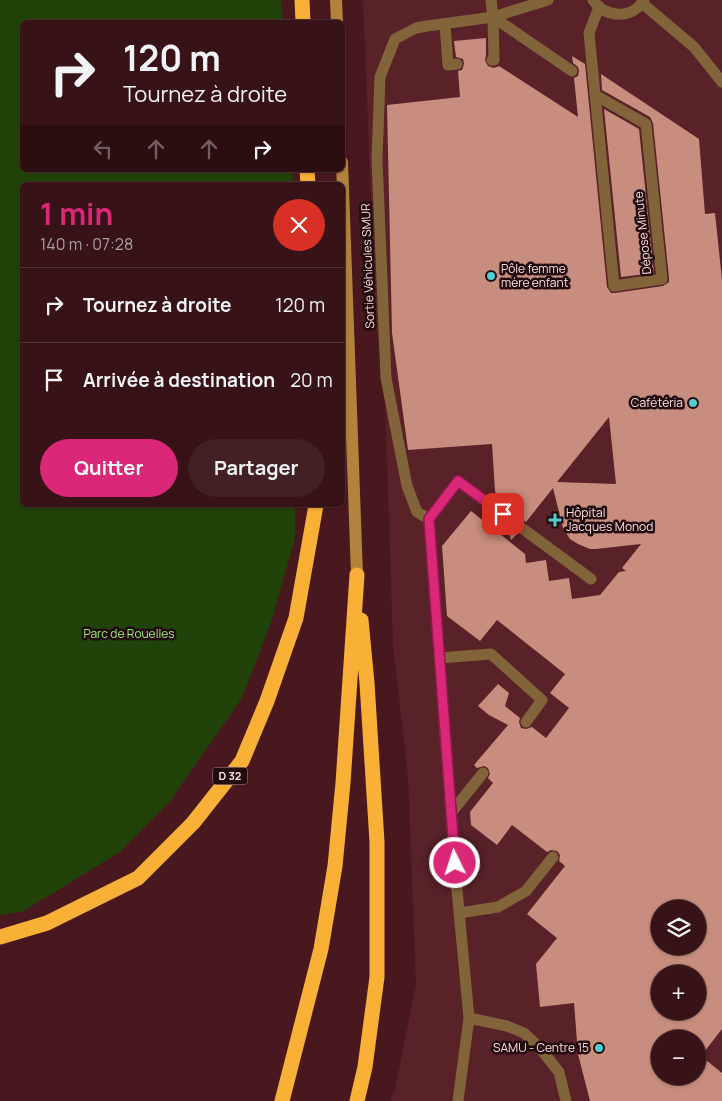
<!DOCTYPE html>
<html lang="fr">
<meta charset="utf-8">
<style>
:root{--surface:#371216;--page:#422023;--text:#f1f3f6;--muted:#aa9ea1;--line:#513235;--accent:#db2777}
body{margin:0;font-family:Manrope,sans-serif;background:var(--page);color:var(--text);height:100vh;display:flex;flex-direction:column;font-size:19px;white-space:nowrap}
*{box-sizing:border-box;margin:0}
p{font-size:16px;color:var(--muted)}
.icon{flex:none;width:28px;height:28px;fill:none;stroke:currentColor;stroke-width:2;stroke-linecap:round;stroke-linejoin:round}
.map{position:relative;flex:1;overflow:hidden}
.sheet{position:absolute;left:20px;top:182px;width:325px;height:325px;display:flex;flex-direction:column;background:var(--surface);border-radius:8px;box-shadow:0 1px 4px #0004,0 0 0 1px var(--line)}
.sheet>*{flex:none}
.banner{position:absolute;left:20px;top:20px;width:325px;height:152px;border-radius:8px;box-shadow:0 1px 4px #0004,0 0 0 1px var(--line);background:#371216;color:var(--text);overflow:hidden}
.fabs{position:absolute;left:651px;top:900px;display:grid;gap:10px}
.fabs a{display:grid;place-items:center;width:55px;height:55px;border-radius:50%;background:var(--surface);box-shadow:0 1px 4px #0004,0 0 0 1px var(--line);font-size:25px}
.pin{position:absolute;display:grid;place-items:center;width:42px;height:42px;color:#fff;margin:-21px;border-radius:10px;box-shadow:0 2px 8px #0006}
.me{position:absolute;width:55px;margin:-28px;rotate:356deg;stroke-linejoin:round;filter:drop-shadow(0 0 4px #0008)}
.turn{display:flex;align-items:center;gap:18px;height:105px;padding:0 20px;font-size:22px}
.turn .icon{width:65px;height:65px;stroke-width:2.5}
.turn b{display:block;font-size:35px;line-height:42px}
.lanes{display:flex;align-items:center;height:48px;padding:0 20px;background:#0003;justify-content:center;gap:25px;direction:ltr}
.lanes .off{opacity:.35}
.round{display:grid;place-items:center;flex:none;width:52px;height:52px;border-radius:26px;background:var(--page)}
.headline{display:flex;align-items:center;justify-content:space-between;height:85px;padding:0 20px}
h1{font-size:30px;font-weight:700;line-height:38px;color:var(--accent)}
.button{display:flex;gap:10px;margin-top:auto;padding:10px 20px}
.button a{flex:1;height:58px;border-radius:30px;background:var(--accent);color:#fff;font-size:20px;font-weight:700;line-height:58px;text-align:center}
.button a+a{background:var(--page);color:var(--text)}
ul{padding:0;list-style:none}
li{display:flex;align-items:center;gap:15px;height:75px;padding:0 20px;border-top:1px solid var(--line)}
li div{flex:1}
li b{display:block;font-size:19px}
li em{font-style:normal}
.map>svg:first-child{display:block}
.built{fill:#592128;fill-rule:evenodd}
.green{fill:#214209}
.building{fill:#c78d7e;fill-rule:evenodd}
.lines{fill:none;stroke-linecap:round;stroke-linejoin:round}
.lane{stroke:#81643a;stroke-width:11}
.secondary{stroke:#b1833c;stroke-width:12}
.highway{stroke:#f9b036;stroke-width:15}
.route-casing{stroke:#8e194d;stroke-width:12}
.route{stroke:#db2777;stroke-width:9}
.poi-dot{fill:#52cdcd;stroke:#210b0e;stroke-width:2}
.labels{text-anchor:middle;stroke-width:5;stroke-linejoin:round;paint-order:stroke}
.shield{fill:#210b0e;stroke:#bc9ea0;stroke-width:1}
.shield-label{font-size:11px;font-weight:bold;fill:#ffddde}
.street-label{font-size:12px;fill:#ffddde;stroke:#210b0e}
.poi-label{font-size:12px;fill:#ffddde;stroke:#210b0e;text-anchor:start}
.park-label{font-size:12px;fill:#9ef06d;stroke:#210b0e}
</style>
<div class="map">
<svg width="722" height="1101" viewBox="0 0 722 1101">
<rect width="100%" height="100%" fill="#49181e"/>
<!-- built -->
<path class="built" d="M363,0H722V1101H390L395,1089L416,985L408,776L393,645L385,396L376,321ZM660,909H698V946H660ZM660,974H698V1011H660ZM660,1039H698V1076H660Z"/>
<!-- green -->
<path class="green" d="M0,0H281L283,22H22V170H292L293,185H22V505H295V538L272,620L242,698L170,801L120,852L22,912L0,915Z"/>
<!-- building -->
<path class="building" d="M486,38V55L485,60L488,66L494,68L499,66L578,117L574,78L578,76L579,71L578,67L573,63L572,56L585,64L607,287L611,293H615L663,286L669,282V278L653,123L650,117L602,90L601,74L699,139L705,214L715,213L722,280V1029L701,1056L722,1073V1101H590L578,1054L574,1003L540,1007L536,964L557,938L527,914L565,866L559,861L560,855L557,851L551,850L547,852L512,825L497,845L471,825L470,812L493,783L488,778L490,774L488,768L484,766L477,768L474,765L508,725L489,715L478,706L498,684L509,693L505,706L520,718L519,722L521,728L526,729L532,727L546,738L569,708L550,693L565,674L497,620L480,641L447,616L442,546L471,511L525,554L526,563L546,560L549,581L569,578L572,599L600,595L619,572L626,571L622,568L641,544L596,549H590L578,544L570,539L563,528L553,488L526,522L499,502L495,491L492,444L408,450L392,333L387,105L460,97L458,71L462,70L464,64L463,59L456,57L454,41ZM609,417L616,484L557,482ZM660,909H698V946H660ZM660,974H698V1011H660ZM660,1039H698V1076H660Z
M604,109L639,129L654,273L621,277Z
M507,526L517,534L511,540Z"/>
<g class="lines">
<!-- lane -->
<path class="lane" d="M593,0C606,18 632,20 644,0
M642,3L694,47L722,82
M493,17L572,71
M493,17L548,0
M445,24L448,65L457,64
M492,60H494L493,17
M595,95L646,124L662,279L614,286L589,33L599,7
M429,519L417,512L407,486L386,378L377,159L380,77L395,39L416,28L427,26L493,17L491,0
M439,658L491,654L542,700L526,722
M451,813L483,773
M459,913L498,907L526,891L553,857
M469,1018L507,1026L524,1033L539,1047L559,1072L566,1101
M458,1101L469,1018L456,879L429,519L458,481L591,579"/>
<!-- secondary -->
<path class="secondary" d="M336,0L337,22
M342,162L357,575"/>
<!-- highway -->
<path class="highway" d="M302,0L303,22
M307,170L308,185
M0,937L47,923L138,878L193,823L242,761L267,701L296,618L316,505
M282,1101L321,949L335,866L343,783L357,575
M357,1101L365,1067L377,977V842L367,683L361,620"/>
</g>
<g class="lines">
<!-- route casing -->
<g class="route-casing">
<path id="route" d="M455,863L429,519L458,481L503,514"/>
</g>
<!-- route -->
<use href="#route" class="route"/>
</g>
<!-- markers -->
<g class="poi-dot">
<circle cx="491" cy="276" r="5"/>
<circle cx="693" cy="403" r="5"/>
<path d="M552.5 512.5h5v5h5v5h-5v5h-5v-5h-5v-5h5z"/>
<circle cx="599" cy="1048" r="5"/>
</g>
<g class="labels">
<!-- shield labels -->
<rect class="shield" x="212.5" y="767.5" width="35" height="17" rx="4"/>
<g class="shield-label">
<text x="230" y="780">D 32</text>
</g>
<!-- street labels -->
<g class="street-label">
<text transform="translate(643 233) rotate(-96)" y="4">Dépose Minute</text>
<text transform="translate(368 266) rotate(-92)" y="4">Sortie Véhicules SMUR</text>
</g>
<!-- poi labels -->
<g class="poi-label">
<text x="501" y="273">Pôle femme<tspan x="501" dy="14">mère enfant</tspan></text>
<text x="683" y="407" text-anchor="end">Cafétéria</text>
<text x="566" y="517">Hôpital<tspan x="566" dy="14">Jacques Monod</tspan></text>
<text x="589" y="1052" text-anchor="end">SAMU - Centre 15</text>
</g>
<!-- park labels -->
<g class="park-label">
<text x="129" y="638">Parc de Rouelles</text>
</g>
</g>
</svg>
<div class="fabs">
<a><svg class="icon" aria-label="layers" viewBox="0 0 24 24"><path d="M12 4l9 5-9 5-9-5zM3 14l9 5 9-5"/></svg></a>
<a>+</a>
<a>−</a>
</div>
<div class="pin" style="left:503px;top:514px;background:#d93025"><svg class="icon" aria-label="arrive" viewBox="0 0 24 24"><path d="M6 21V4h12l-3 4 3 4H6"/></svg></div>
<svg class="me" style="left:455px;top:863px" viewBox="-20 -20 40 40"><circle r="17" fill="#db2777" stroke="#fff" stroke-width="3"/><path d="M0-11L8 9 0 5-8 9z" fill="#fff"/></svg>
<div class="banner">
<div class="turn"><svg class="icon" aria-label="right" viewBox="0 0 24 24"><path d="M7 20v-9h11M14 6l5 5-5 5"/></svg><div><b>120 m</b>Tournez à droite</div></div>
<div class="lanes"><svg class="icon off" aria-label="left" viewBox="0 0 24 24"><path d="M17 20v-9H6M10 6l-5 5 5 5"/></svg><svg class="icon off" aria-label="ahead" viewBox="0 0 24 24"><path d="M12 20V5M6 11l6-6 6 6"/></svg><svg class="icon off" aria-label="ahead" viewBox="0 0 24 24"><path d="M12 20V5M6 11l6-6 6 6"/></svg><svg class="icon" aria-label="right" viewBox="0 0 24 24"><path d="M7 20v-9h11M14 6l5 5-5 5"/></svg></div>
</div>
<section class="sheet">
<div class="headline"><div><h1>1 min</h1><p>140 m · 07:28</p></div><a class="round" style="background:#d93025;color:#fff"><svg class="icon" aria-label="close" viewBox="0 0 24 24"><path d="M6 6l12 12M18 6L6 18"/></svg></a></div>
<ul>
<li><svg class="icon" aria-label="right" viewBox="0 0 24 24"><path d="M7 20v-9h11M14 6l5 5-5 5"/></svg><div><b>Tournez à droite</b></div><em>120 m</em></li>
<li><svg class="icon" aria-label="arrive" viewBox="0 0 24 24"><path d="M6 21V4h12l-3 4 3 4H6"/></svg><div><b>Arrivée à destination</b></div><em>20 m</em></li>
</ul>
<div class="button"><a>Quitter</a><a>Partager</a></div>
</section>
</div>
